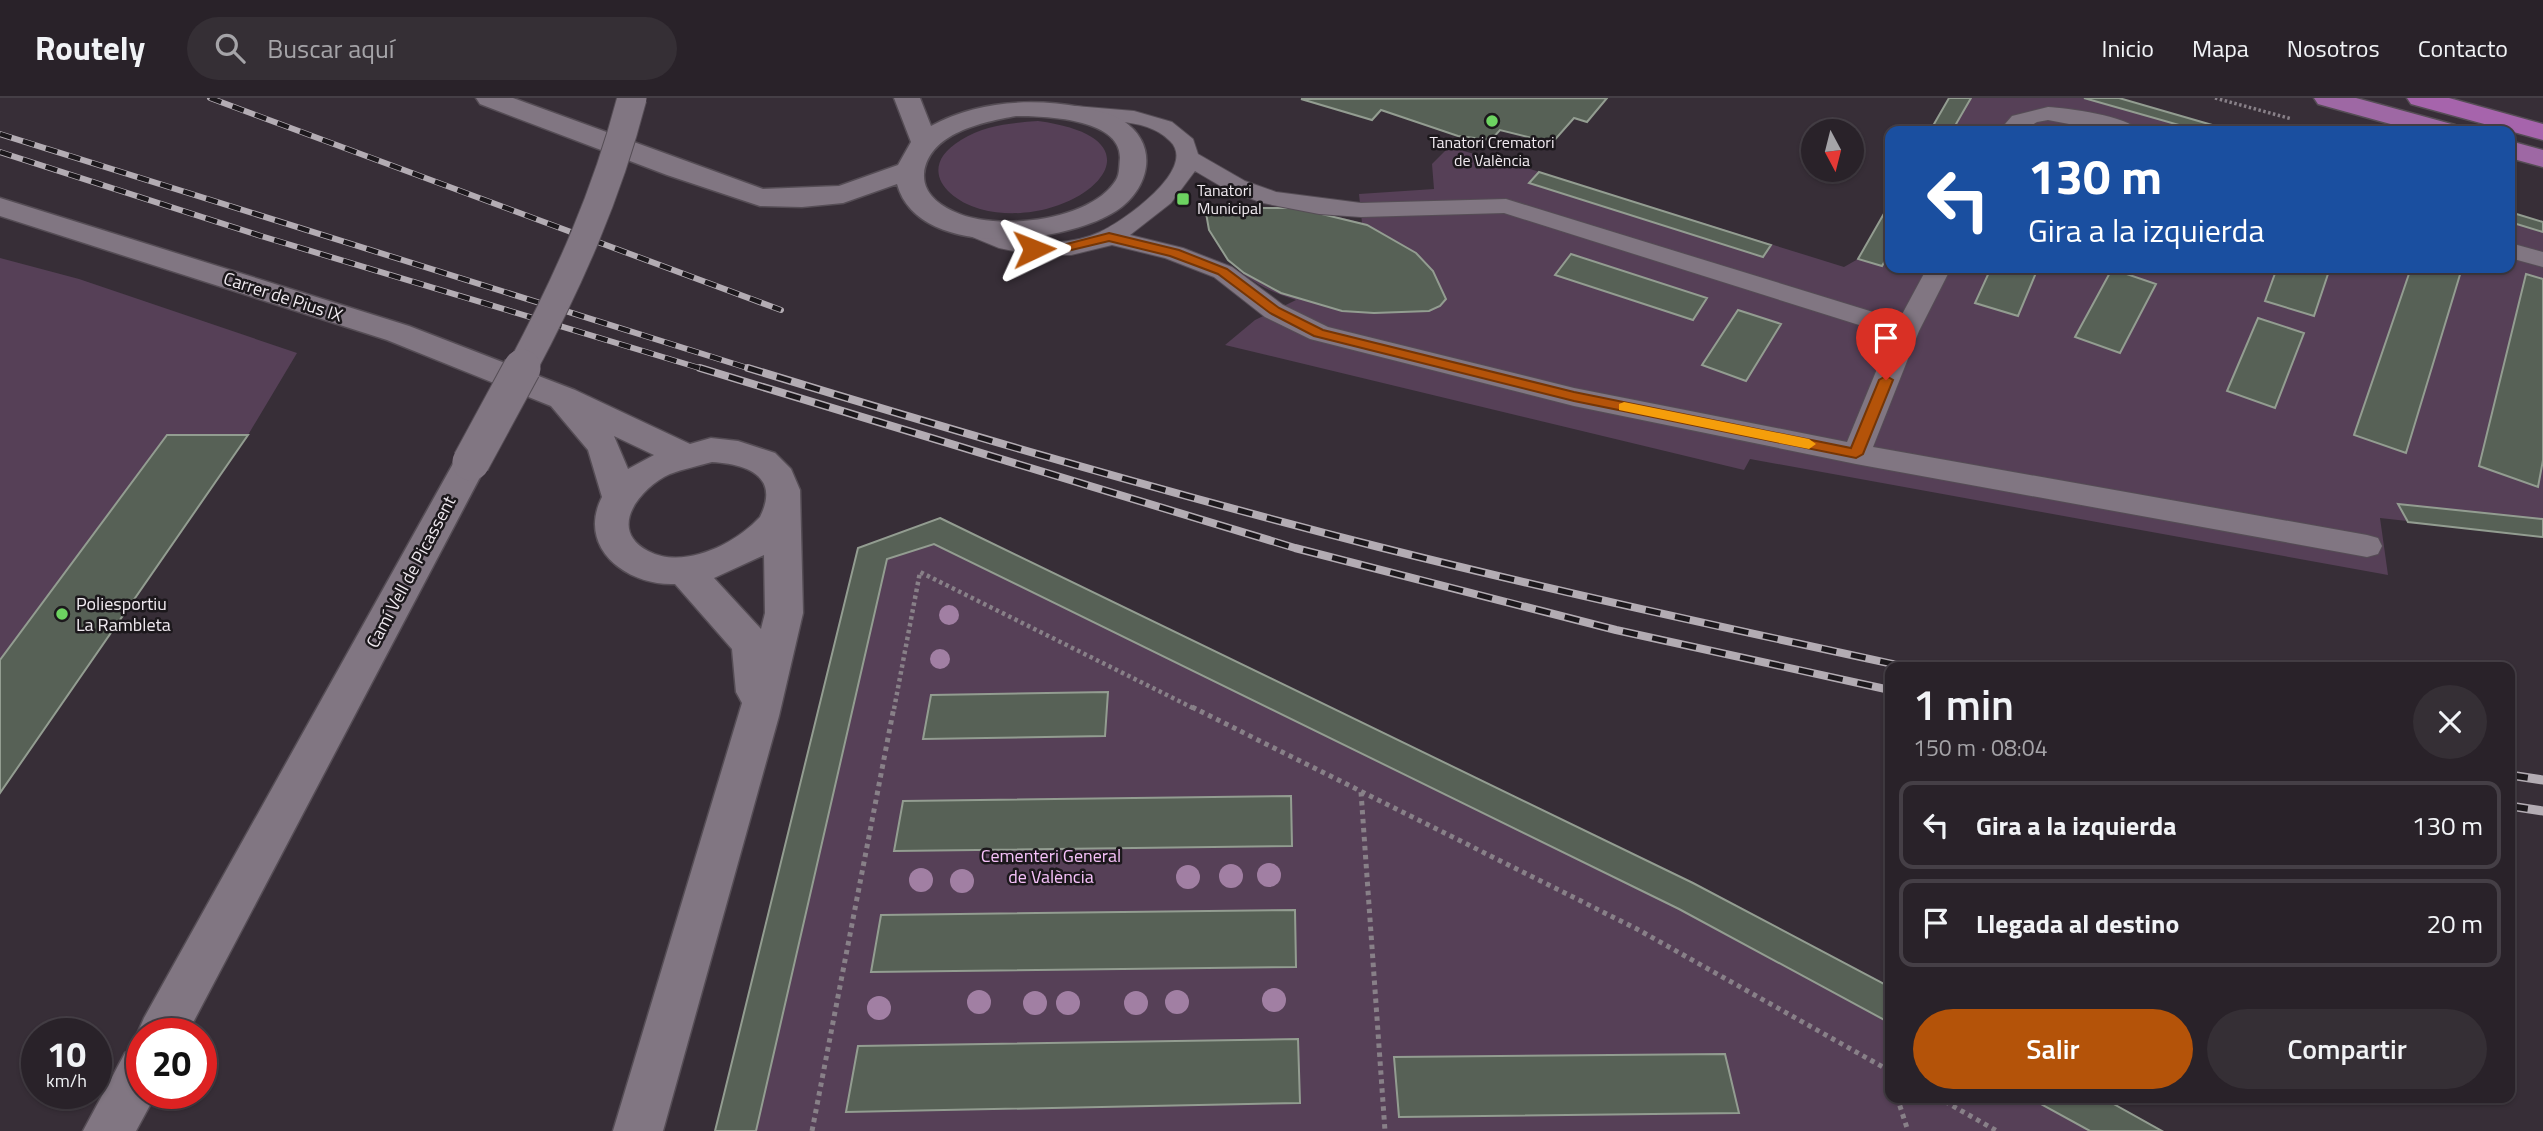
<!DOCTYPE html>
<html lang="es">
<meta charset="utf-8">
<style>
:root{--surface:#292229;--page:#352f35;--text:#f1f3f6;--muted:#a5a4a8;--line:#453f46;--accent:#b45309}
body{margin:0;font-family:"Titillium Web",sans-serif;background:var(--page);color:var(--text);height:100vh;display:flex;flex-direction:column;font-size:26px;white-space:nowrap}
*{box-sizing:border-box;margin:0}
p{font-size:23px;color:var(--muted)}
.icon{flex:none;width:38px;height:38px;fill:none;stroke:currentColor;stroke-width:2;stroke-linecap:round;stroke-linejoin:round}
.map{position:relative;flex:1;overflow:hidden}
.panel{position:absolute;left:1885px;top:564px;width:630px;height:441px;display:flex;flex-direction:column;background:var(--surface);border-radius:14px;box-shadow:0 2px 5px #0004,0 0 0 2px var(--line)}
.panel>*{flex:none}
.top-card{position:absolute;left:1885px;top:28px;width:630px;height:147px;border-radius:14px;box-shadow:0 2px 5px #0004,0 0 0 2px var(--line);background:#1a4fa0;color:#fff;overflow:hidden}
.needle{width:46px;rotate:173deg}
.tools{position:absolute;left:1801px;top:21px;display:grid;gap:14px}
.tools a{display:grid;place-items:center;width:63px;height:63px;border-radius:50%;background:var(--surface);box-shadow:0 2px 5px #0004,0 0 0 2px var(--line);font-size:35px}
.speed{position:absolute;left:21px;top:920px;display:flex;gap:14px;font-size:35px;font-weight:700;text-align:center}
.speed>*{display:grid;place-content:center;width:91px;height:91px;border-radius:50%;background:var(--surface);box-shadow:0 2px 5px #0004,0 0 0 2px var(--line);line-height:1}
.speed small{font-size:18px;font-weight:400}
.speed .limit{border:10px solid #d22;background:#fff;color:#111}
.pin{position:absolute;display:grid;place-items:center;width:60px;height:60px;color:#fff;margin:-72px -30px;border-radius:50% 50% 50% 0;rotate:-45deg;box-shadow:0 0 7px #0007}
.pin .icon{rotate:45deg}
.me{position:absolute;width:77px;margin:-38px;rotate:88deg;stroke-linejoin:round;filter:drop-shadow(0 0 5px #0008)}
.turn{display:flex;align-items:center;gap:24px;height:147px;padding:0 28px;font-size:32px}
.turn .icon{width:91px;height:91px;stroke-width:2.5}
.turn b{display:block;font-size:49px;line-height:60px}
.round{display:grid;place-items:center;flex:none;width:74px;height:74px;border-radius:37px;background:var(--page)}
.head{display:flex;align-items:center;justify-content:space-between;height:119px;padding:0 28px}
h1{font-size:42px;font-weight:600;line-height:52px}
.button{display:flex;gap:14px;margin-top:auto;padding:14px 28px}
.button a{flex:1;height:80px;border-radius:42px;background:var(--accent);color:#fff;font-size:28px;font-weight:600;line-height:80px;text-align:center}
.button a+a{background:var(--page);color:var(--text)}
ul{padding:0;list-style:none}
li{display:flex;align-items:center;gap:21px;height:88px;margin:0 14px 10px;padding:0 14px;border:4px solid var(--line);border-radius:14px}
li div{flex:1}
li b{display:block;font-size:26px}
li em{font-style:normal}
header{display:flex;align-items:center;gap:42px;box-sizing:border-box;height:98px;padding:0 35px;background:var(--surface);border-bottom:2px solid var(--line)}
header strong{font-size:33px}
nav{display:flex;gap:38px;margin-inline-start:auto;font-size:24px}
.search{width:490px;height:63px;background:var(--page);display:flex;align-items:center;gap:18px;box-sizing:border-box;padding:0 24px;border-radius:38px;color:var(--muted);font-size:26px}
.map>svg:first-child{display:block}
.green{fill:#564057}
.building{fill:#576156;stroke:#939d91;stroke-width:2}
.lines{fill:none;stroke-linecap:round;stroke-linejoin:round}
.service-casing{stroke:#554d55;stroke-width:2}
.minor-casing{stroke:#554d55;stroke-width:3}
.trunk-casing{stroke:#554d55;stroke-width:3}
.motorway-casing{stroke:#554d55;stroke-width:3}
.path-far2{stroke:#888088;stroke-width:3.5;stroke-dasharray:2.5 2.5;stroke-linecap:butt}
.path-far1{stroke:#888088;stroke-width:4.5;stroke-dasharray:3.5 3.5;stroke-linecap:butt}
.path{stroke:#888088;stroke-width:5;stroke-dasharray:4.5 4.5;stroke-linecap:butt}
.service{fill:#817682;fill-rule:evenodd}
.minor{fill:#817682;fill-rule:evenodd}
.trunk{fill:#9e68a4;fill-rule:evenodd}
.motorway{fill:#a664ac;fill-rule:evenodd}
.rail-far2-casing{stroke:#b3acb3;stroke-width:6}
.rail-far1-casing{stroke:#b3acb3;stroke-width:8}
.rail-casing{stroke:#b3acb3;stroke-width:9}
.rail-far2{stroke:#1c181c;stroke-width:4.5;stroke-dasharray:12;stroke-linecap:butt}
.rail-far1{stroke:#1c181c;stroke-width:5;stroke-dasharray:15;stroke-linecap:butt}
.rail{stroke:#1c181c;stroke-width:6;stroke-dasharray:18;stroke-linecap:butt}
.minor-bridge-far1-casing{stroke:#554d55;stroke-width:31;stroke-linecap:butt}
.minor-bridge-casing{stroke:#554d55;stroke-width:39;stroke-linecap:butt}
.minor-bridge-far1{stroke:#817682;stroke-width:29}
.minor-bridge{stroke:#817682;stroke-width:37}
.tree{fill:#a17fa3}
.route{fill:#b45309;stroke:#753606;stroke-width:2}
.slow{fill:#f59e0b}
.poi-dot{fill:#6dd361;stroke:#1c181c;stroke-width:2.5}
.labels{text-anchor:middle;stroke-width:5;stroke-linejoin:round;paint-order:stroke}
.far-poi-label{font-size:16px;fill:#f0eaf0;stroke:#1c181c}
.street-label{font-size:18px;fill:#f0eaf0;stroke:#1c181c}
.poi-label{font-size:18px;fill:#f0eaf0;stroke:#1c181c;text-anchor:start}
.park-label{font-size:18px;fill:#f7c2fb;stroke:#1c181c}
</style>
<header>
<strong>Routely</strong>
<div class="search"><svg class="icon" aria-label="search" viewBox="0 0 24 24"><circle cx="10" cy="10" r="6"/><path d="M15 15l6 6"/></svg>Buscar aquí</div>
<nav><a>Inicio</a><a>Mapa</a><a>Nosotros</a><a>Contacto</a></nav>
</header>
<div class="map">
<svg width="2543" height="1033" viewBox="0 0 2543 1033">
<rect width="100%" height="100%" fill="#372e37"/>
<!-- green -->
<path class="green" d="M1949,0H2115L2226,33H1930Z
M1038,23C1181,42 1072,136 980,111C943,100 918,68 961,42C984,27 1011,25 1038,23Z
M1449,49L1530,71L1844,169L1858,161L1890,104V170H2510V118L2543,128V438L2380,420L2388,477L1750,361L1744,372L1225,247L1255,222L1296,202C1250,188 1218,164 1209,116C1263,104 1309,110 1362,125L1359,96L1434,91L1432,66Z
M0,160L79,181L297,255L248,337L0,695Z
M940,420L1693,785L1890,889V999H2101L2162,1033H715L858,450Z"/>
<!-- building -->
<path class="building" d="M1607,0L1587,24L1574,20L1552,45L1500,32L1491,42L1458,38L1381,12L1372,22L1301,1Z
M1949,0H1971L1952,33H1930Z
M2084,0H2119L2233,33H2200Z
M1539,74L1771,147L1763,159L1529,85Z
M1890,105V154L1882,168L1858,161Z
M1241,110H1297L1367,127L1416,155L1433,173L1446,201L1440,208L1429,213L1374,215L1342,213L1281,195L1244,175L1228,162L1209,132L1206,115Z
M2510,114L2543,124V134L2510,124Z
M1571,156L1707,200L1693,222L1555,177Z
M1991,170H2038L2018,218L1975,205Z
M2277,170H2330L2314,218L2265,203Z
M2411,170H2462L2406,355L2354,337Z
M2112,171L2156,186L2120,255L2075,239Z
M2526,176L2543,181V362L2538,389L2479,368Z
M1738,212L1781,226L1746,283L1702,267Z
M2258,220L2304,235L2275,310L2227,293Z
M167,337H248L0,695V562Z
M2398,406L2543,421V439L2408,424Z
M940,420L1693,785L1890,889V925L1679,811L934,446L887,461L756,1033H715L858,450Z
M1108,594L1105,638L923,641L931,597Z
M1291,698L1292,748L894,753L903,703Z
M1295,812L1296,869L871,874L881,817Z
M1298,941L1300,1005L846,1014L858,948Z
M1725,956L1739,1015L1399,1019L1394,959Z
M2028,999H2101L2162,1033H2090Z"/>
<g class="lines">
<!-- service casing -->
<g class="service-casing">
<path id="service" d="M1075,8L1134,13L1172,24L1193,41L1198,56L1245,83L1276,94L1361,105L1506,101L1899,222L1927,170H1951L1919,233L1873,349L2367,437L2378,440L2382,448L2378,456L2367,459L1856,366L1574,308L1310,241L1265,219L1214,179L1165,160L1112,147L1071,157H1032L999,150L953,131L949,126L953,121L961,119C995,127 1022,146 1059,144C1073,143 1087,140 1100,134C1122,124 1199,71 1170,43C1143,16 1100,27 1067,19L1064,14ZM1195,73L1229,93L1263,105L1319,116L1361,119L1504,115L1891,237L1847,344L1574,290L1328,229L1283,207L1232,169L1183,150L1130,137L1171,105Z
M2048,9C2066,10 2129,18 2139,33H2106L2048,22L2037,24L2022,33H1999L2012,18Z
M2510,145L2543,154V169L2510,160Z"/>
</g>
<!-- minor casing -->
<g class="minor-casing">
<path id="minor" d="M476,0H513L763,91L839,88L898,67L911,44L894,0H920L931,28C976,3 1032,0 1081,9C1095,12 1110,15 1122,22C1160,46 1150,91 1116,113C1065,146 918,163 897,86L843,105L802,109L760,108L667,77L480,6ZM1016,18C1043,18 1121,20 1120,60C1119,69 1120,78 1114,85C1086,124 995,133 955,114C939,107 923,95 924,76C928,35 983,24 1016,18Z
M0,100L409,228L575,292L690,346L711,340L738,343L775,355L791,371L800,392L803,515L779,618L663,1033H613L742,605L736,594L732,551L675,486C627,488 576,450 602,399L588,352L551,308L387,242L0,118ZM614,338L654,357L628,371ZM712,364C745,366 781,377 760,419C735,446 684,472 648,453C606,431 641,389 670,376C683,371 698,368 712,364ZM764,457L765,515L761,531L714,480Z
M471,352L483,356L488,364L187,936H142V948L137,936L144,920L454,364L459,356Z
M142,948V996H156L136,1033H83L125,955Z"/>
</g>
<!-- trunk casing -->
<g class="trunk-casing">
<path id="trunk" d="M2314,0H2356L2455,27L2458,33H2416L2318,6Z
M2510,43L2543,52V69L2510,60Z"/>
</g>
<!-- motorway casing -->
<g class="motorway-casing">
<path id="motorway" d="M2407,0H2449L2543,26V42L2411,6Z"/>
</g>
<!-- path-far2 -->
<path class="path-far2" d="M2215,0L2292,21"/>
<!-- path-far1 -->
<path class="path-far1" d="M894,611L920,474L1195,611"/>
<!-- path -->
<path class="path" d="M1192,609L1637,831L1890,973
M1361,694L1385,1033
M1897,999L1908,1033
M1937,999L1997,1033
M812,1033L894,609"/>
<!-- service -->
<use href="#service" class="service"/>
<!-- minor -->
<use href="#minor" class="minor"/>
<!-- trunk -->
<use href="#trunk" class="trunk"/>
<!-- motorway -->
<use href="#motorway" class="motorway"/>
<!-- rail-far2 casing -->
<g class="rail-far2-casing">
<path id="rail-far2" d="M210,0L781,212
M0,36L754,272
M0,54L261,138L706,272"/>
</g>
<!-- rail-far1 casing -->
<g class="rail-far1-casing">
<path id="rail-far1" d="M700,270L1295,450L1616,532L1890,592
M748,270C957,334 1167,395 1379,449C1554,493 1731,531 1907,569"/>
</g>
<!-- rail casing -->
<g class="rail-casing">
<path id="rail" d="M2510,677L2543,682
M2510,708L2543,713"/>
</g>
<!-- rail-far2 -->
<use href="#rail-far2" class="rail-far2"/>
<!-- rail-far1 -->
<use href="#rail-far1" class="rail-far1"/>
<!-- rail -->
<use href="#rail" class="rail"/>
<!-- minor-bridge-far1 casing -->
<g class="minor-bridge-far1-casing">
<path id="minor-bridge-far1" d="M521,272C568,184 607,97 632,0"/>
</g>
<!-- minor-bridge casing -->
<g class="minor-bridge-casing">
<path id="minor-bridge" d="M471,364L522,270"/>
</g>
<!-- minor-bridge-far1 -->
<use href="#minor-bridge-far1" class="minor-bridge-far1"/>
<!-- minor-bridge -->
<use href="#minor-bridge" class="minor-bridge"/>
</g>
<!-- trees -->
<g class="tree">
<circle cx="949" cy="517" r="10"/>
<circle cx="940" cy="561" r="10"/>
<circle cx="1269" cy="777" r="12"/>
<circle cx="1231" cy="778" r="12"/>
<circle cx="1188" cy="779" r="12"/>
<circle cx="921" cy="782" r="12"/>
<circle cx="962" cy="783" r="12"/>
<circle cx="1274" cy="902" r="12"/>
<circle cx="979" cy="904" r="12"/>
<circle cx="1177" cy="904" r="12"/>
<circle cx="1035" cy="905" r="12"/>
<circle cx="1068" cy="905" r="12"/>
<circle cx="1136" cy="905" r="12"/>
<circle cx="879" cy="910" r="12"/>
</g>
<!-- route -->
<path class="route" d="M1109,135L1179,152L1227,171L1279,210L1323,232L1574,294L1851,350L1879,282L1886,278L1893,282L1863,356L1856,360L1574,303L1314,238L1270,215L1218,176L1170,158L1109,143L1059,155H1034L1028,151L1034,147L1059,148Z"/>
<!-- slow -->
<path class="slow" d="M1624,304L1809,341L1816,346L1809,351L1619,312V306Z"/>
<!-- markers -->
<g class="poi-dot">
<circle cx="1492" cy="23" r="7"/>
<rect x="1176" y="94" width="14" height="14" rx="3.5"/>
<circle cx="62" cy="516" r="7"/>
</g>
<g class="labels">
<!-- far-poi labels -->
<g class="far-poi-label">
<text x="1492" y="50">Tanatori Crematori<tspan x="1492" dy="18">de València</tspan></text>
<text x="1197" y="98" text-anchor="start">Tanatori<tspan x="1197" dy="18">Municipal</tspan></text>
</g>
<!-- street labels -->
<g class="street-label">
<text transform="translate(283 199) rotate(18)" y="6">Carrer de Pius IX</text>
<text transform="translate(411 474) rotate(-62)" y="6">Camí Vell de Picassent</text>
</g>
<!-- poi labels -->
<g class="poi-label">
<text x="76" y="512">Poliesportiu<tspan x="76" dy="21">La Rambleta</tspan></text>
</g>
<!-- park labels -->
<g class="park-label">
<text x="1051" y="764">Cementeri General<tspan x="1051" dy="21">de València</tspan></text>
</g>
</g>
</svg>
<div class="tools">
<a><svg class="needle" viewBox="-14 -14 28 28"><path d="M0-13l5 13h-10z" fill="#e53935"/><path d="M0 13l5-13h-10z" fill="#a5a4a8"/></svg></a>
</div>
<div class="speed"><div>10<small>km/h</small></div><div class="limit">20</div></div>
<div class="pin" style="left:1886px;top:282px;background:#d93025"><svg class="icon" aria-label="arrive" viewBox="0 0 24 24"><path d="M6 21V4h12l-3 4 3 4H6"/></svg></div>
<svg class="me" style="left:1034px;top:151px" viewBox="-20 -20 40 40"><path d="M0-17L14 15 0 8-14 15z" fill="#b45309" stroke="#fff" stroke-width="4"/></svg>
<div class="top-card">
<div class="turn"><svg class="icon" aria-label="left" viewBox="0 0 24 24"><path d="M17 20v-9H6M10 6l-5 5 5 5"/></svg><div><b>130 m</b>Gira a la izquierda</div></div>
</div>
<section class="panel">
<div class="head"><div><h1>1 min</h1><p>150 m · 08:04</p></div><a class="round"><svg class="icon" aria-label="close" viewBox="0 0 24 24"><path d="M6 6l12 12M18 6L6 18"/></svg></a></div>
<ul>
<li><svg class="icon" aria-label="left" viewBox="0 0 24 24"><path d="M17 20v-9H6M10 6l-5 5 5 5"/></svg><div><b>Gira a la izquierda</b></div><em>130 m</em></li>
<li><svg class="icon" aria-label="arrive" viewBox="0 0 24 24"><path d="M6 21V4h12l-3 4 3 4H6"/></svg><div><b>Llegada al destino</b></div><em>20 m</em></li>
</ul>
<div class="button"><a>Salir</a><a>Compartir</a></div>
</section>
</div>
